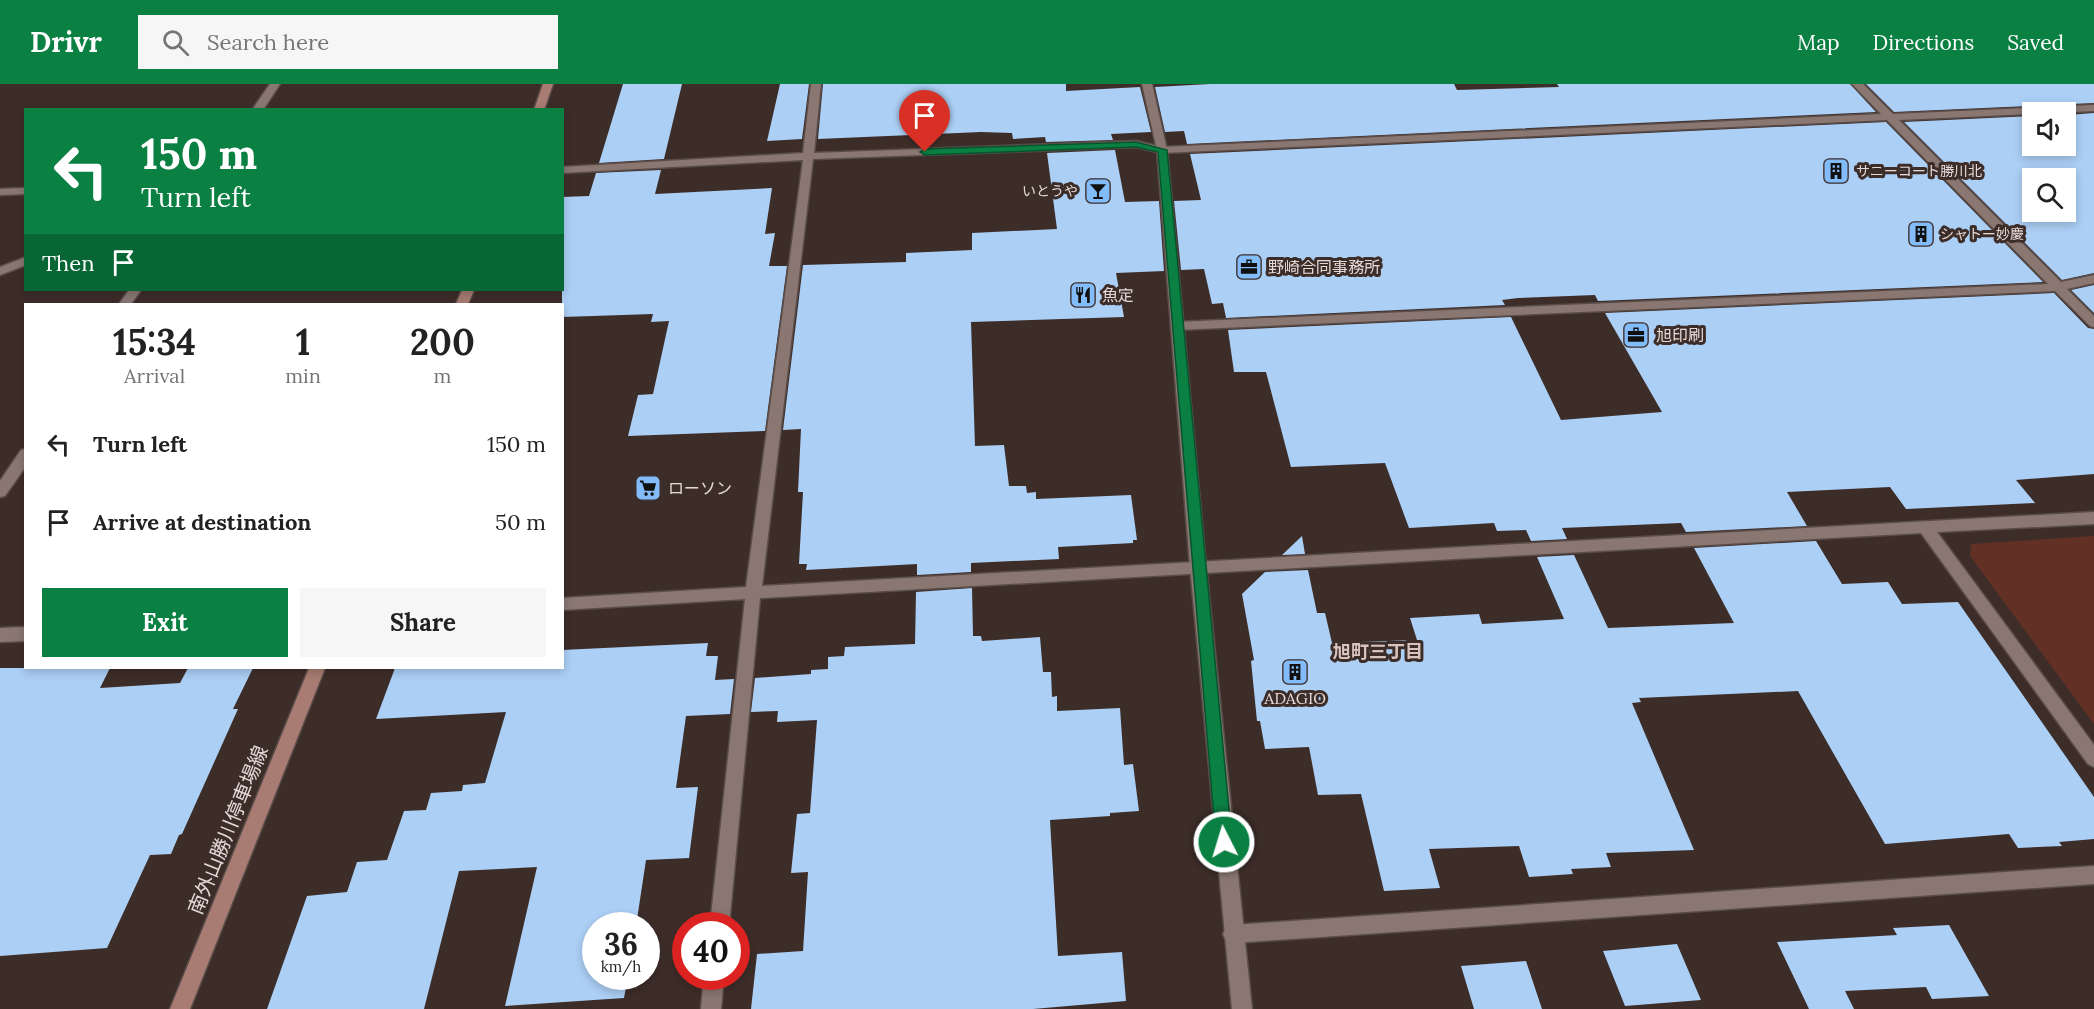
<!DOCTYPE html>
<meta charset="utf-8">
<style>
:root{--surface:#fff;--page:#f6f6f6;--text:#222;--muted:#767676;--accent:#0b8043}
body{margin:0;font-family:Lora,"Noto Sans JP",serif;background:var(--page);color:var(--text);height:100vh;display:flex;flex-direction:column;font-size:22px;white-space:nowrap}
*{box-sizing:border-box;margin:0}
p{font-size:20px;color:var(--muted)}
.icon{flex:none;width:33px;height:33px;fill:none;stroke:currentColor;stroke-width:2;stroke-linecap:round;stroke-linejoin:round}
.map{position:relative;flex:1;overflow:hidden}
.panel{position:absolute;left:24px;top:219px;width:540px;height:366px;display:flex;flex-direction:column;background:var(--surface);border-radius:0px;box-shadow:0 3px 9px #0003}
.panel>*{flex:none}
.guide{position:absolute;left:24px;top:24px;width:540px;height:183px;border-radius:0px;box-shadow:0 3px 9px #0003;background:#0b8043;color:#fff;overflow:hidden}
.fabs{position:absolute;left:2022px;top:18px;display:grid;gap:12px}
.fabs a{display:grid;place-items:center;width:54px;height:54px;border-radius:0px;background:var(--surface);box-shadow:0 3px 9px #0003;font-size:30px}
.speed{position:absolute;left:582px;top:828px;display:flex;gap:12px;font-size:30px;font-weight:700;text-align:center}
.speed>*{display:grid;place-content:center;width:78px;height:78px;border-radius:50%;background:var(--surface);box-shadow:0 3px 9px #0003;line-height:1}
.speed small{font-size:15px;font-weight:400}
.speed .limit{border:9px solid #d22;background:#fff;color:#111}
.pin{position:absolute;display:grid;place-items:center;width:51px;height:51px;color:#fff;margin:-62px -26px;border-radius:50% 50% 50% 0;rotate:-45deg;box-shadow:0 0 6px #0007}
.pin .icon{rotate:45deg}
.me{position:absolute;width:66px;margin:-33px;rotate:355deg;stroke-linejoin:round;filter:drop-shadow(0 0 4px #0008)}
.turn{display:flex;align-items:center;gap:21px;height:126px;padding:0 18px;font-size:27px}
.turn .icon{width:78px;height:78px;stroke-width:2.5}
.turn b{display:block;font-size:42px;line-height:51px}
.then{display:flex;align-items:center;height:57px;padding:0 18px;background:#0003;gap:12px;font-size:22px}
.eta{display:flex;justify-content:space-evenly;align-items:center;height:102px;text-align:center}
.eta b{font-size:36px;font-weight:800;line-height:42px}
.cta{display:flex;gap:12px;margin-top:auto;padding:12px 18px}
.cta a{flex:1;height:69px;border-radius:0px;background:var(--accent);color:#fff;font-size:24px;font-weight:800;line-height:69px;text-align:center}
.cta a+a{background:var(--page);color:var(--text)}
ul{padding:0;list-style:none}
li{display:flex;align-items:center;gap:18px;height:78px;padding:0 18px}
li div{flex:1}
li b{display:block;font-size:22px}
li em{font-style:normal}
header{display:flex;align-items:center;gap:36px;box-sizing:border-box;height:84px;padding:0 30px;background:var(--accent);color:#fff}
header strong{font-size:28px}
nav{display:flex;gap:33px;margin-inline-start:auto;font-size:21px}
.search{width:420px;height:54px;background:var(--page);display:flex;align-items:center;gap:15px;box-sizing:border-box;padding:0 21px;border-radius:0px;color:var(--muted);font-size:22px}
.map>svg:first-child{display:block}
.green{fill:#623025}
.building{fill:#accff5;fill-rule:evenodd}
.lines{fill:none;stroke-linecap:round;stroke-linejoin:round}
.minor-casing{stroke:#594c49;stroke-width:3}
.tertiary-casing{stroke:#594c49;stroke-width:3}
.secondary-casing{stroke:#594c49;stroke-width:3}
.minor{fill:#8a7772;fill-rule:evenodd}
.tertiary{fill:#8a7772;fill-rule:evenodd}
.secondary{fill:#a87c72;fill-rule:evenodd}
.route{fill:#0b8043;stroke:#07532c;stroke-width:1.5}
.labels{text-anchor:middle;stroke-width:6;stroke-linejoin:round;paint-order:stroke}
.far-poi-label{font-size:14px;fill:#e4d9d7;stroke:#3d2d29;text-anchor:start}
.poi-label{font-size:16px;fill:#e4d9d7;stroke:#3d2d29;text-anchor:start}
.neighbourhood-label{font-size:18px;font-weight:bold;fill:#d8c3be;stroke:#3d2d29}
.near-street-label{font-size:20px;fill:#e4d9d7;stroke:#3d2d29}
</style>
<header>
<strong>Drivr</strong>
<div class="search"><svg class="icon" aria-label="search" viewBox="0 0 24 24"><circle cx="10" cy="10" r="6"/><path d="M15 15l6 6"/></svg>Search here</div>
<nav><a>Map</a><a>Directions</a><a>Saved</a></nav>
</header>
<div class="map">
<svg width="2094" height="925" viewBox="0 0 2094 925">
<rect width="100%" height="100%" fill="#3d2d29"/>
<!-- green -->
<path class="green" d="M2094,452V640L1970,472L1971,460Z"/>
<!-- building -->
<path class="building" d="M623,0H682L664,75L599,79Z
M780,0H809L802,55L767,57Z
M823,0H1066V7L1140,3L1151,48L1111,50L1113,56L1046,58L1045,53L1013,55L1012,49L981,48L818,55Z
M1210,0H1454L1457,6L1559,3L1557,0H1850L1876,28L1187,60L1184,47L1165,48L1155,3Z
M1866,0H2094V19L1894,28Z
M2094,29V189L2062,196L1904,38L2032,32V62H2066V31ZM2032,94H2066V128H2032Z
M1886,38L2043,198L1598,217L1595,211L1518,214L1502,216L1505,221L1226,234L1223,219L1212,220L1204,185L1181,186L1174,117L1201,116L1190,70Z
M1115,66L1125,118L1159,117L1164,187L1116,189L1124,233L971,238L975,362L1004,361L1009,402H1026L1027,409L1036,408V415L1131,411L1137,456H1133V459L1058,463L1059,475L971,479V488L917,491V480L806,486L807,480H799L803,408H798L801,345L783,346L803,181L906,178V169L972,166V149L1057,145L1047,69Z
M661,86L655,110L772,104L765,150L775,149L769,182H787L765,347L628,352L638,311L653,310L669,237L651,238L653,230L562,233V113L589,112L596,89Z
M2094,201V229L2071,206Z
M2054,209L2088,244L2094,245V390L2016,396L2035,419L1906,425L1890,403L1787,408L1807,442L1686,448L1681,439L1562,444L1567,455L1531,457L1526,446L1497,447L1494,439L1409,444L1385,379L1291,383L1266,288H1234L1228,246L1511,233L1561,336L1662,328L1605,229Z
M1302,452L1305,470L1282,471Z
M1816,457L1842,500L1888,498L1902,520L1958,518L2094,713V755L2059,758L2062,762L2018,764L2009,750L1885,760L1798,607L1639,614L1641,618L1632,619L1694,766L1606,769L1611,783L1571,785L1573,790L1529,793L1519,762L1429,765L1440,804L1384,807L1361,710L1318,711L1309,663L1265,665L1260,637H1257L1251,577L1254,576L1242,510L1265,488L1308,486L1317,529H1325L1332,559L1417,556L1410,534L1479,530L1482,540L1564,535L1537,473L1574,471L1608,544L1734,539L1694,464Z
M972,504L973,552H981L982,557L1040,553L1043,588H1051L1052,613L1057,612V627L1120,624L1124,681L1133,680L1139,727L1110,729V732L1050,736L1058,872L1122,868L1126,917L1033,925H751L757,870L803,867L808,788L791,789L797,730L810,729L817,636L777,638L778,627L751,628L755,594L811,590V586L828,585V573L844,572L845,563L915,560L916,508Z
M708,559L706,572H718L715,596L734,595L730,630L686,632L676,704L698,703L689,774L646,776L636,842H596V892H628L624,914L505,922L537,783L459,787L424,925H267L307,812L347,808L357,778L387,776L404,727L426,726L431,709L462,707L463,701L485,699L506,628L376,635L395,584H562V566Z
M0,584H110L100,604L180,599L188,584H253L233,625H238L182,750L179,751L171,770L150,771L107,864L0,872Z
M1949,841L1989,912L1932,915L1926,903L1845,907L1854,925H1809L1777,858L1897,851L1893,844Z
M1677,860L1701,916L1625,922L1603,867Z
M1526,877L1542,925H1474L1461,882Z"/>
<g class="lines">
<!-- minor casing -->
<g class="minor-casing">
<path id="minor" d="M270,0H280L263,26H252Z
M811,0H821L814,69L1136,57L1162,63L1881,30L1852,0H1863L1893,30L2094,21V27L1899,36L2061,198L2094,191V199L2067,205L2094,232V243L2090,242L2055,207L1177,246L1171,242L1177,238L2048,200L1887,36L1162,69L1136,63L813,75L762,502L2094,428V440L1937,448L2094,661V683L2088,680L1921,449L760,514L729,842H710L745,515L562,526V514L746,503L803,76L562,89V83L803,69Z
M26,104V110L0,111V105Z
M26,173V181L0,191V183Z
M129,206H141L131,220H119Z
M26,365V382L5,412L0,413V397L21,366Z
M26,543V557L0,558V544Z
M2094,782V800L1233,859L1226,857L1223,850L1226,843L1233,841Z
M704,892H724L721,925H701Z"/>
</g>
<!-- tertiary casing -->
<g class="tertiary-casing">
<path id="tertiary" d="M1142,0H1152L1167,66L1206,482L1252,925H1232L1190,482L1157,66Z"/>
</g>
<!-- secondary casing -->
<g class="secondary-casing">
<path id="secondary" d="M543,0H553L544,26H534Z
M462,206H474L468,220H456Z
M309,584H325L190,925H170Z"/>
</g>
<!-- minor -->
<use href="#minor" class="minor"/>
<!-- tertiary -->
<use href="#tertiary" class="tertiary"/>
<!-- secondary -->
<use href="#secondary" class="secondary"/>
</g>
<!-- route -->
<path class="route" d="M1136,58L1167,66L1232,758L1230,764L1224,766L1218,764L1216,758L1158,68L1136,63L925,71L920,68L925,65Z"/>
<!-- icons -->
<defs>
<g id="building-square" transform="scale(1.35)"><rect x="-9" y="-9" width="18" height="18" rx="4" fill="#83bcfa" stroke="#3d2d29"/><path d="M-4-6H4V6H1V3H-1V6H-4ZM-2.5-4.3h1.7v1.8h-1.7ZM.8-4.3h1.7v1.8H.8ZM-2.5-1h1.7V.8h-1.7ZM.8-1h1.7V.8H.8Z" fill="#111"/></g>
<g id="bar-square" transform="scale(1.35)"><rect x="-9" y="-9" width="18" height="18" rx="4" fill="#83bcfa" stroke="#3d2d29"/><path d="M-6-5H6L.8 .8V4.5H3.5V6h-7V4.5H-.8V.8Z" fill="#111"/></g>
<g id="office-square" transform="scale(1.35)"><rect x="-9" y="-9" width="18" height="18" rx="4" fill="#83bcfa" stroke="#3d2d29"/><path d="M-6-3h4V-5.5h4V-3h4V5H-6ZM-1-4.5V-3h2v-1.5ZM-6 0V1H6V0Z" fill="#111"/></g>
<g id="restaurant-square" transform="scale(1.35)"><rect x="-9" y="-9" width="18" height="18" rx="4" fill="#83bcfa" stroke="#3d2d29"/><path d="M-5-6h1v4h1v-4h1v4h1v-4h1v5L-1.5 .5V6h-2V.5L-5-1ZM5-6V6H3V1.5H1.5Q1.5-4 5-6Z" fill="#111"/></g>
<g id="supermarket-square" transform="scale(1.35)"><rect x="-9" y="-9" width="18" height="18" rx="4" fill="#83bcfa" stroke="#3d2d29"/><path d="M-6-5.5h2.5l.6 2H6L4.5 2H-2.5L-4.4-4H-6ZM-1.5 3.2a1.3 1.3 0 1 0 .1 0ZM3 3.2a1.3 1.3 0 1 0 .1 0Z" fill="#111"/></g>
</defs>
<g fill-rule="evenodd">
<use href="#building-square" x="1836" y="87"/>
<use href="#bar-square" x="1098" y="107"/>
<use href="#building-square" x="1921" y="150"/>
<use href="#office-square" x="1249" y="183"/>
<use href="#restaurant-square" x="1083" y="211"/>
<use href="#office-square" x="1636" y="251"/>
<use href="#supermarket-square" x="648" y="404"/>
<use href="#building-square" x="1295" y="588"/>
</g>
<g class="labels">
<!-- far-poi labels -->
<g class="far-poi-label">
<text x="1856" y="92">サニーコート勝川北</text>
<text x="1078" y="112" text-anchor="end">いとうや</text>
<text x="1940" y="155">シャトー妙慶</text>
</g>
<!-- poi labels -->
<g class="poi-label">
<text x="1268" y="189">野崎合同事務所</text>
<text x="1102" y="217">魚定</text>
<text x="1656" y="257">旭印刷</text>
<text x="668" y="410">ローソン</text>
<text x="1295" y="620" text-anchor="middle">ADAGIO</text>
</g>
<!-- neighbourhood labels -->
<g class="neighbourhood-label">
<text x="1378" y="574">旭町三丁目</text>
</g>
<!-- near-street labels -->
<g class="near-street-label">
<text transform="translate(228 746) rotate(-68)" y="7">南外山勝川停車場線</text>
</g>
</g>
</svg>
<div class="fabs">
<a><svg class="icon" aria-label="sound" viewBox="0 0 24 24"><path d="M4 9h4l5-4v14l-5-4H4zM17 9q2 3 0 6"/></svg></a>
<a><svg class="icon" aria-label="search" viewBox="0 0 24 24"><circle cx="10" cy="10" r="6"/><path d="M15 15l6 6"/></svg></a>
</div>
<div class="speed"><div>36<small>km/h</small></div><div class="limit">40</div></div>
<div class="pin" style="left:925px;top:68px;background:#d93025"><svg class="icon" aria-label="arrive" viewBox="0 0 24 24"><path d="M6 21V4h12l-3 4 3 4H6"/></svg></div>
<svg class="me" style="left:1224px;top:758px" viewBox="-20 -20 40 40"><circle r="17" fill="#0b8043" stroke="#fff" stroke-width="3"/><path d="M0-11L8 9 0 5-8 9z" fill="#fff"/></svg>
<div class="guide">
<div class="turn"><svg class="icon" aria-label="left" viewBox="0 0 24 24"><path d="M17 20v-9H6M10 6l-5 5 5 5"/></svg><div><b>150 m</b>Turn left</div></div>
<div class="then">Then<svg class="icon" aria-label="arrive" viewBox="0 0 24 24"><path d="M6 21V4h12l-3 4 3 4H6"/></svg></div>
</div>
<section class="panel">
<div class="eta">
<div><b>15:34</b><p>Arrival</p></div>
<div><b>1</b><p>min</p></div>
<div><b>200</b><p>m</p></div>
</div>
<ul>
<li><svg class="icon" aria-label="left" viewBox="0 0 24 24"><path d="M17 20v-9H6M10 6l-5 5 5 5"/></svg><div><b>Turn left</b></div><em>150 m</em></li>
<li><svg class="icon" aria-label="arrive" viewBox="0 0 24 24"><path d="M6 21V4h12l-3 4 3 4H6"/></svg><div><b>Arrive at destination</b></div><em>50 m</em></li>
</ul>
<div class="cta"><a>Exit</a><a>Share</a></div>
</section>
</div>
